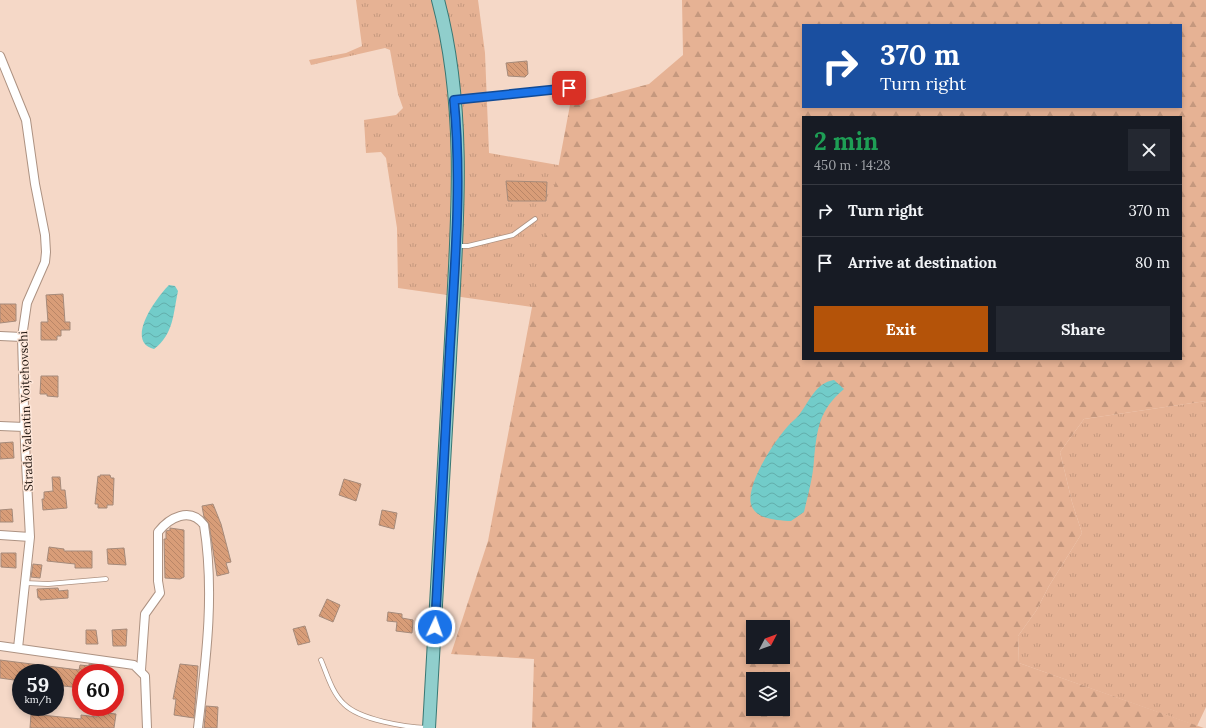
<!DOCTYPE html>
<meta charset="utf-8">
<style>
:root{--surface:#171b24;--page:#242831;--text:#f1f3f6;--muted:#9ea1a6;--line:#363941;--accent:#b45309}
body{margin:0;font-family:Lora,serif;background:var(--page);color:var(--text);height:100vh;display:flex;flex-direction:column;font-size:15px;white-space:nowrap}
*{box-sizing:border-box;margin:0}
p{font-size:13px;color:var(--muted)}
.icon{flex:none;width:22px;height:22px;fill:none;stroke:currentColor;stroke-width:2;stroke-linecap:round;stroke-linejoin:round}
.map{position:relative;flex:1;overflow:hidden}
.details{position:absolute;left:802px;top:116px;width:380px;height:244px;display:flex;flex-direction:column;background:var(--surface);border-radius:0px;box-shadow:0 2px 6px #0003}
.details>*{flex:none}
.hud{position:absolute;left:802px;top:24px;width:380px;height:84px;border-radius:0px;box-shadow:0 2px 6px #0003;background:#1a4fa0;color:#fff;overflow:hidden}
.needle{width:26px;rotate:49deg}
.buttons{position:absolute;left:746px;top:620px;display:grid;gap:8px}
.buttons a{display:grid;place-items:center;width:44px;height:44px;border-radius:0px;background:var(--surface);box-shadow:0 2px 6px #0003;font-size:20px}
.speed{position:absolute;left:12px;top:664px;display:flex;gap:8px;font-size:20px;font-weight:700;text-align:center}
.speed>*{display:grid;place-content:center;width:52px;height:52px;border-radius:50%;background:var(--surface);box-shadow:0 2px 6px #0003;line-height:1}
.speed small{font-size:10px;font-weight:400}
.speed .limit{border:6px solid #d22;background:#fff;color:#111}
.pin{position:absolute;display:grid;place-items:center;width:34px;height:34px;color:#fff;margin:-17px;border-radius:8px;box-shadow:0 2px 6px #0006}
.me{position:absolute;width:44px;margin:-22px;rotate:3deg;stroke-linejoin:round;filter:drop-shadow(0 0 3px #0008)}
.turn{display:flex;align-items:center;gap:14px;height:84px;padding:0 12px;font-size:18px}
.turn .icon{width:52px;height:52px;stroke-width:2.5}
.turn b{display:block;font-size:28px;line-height:34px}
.round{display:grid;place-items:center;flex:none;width:42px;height:42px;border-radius:0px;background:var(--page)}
.summary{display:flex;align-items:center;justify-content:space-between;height:68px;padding:0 12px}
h1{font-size:24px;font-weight:700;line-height:30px;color:#1e9e55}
.primary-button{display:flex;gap:8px;margin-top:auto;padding:8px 12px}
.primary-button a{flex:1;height:46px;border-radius:0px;background:var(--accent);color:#fff;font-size:16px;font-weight:700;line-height:46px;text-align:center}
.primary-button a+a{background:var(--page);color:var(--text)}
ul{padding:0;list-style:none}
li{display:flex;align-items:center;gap:12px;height:52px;padding:0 12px;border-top:1px solid var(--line)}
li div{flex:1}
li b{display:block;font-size:15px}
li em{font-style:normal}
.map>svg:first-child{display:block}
.grass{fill:url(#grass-tufts)}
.forest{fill:url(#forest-firs);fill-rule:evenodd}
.water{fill:url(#water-waves)}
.building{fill:url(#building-back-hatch);stroke:#a58a7a}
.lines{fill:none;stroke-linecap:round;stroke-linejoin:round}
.service-casing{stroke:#ad9282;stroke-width:5.5}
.minor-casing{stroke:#ad9282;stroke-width:10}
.primary-casing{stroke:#387874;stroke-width:14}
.service{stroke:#fff;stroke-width:4}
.minor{stroke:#fff;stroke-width:8}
.primary{stroke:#90cecc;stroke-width:12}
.route-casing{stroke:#114b97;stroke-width:10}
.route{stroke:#1a73e8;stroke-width:7}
.labels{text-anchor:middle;stroke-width:3;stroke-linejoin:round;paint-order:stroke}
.street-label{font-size:12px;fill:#1f150f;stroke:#fee6d8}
</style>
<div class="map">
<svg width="1206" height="728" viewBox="0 0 1206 728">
<defs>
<pattern id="grass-tufts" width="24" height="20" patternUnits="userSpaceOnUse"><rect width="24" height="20" fill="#e6b294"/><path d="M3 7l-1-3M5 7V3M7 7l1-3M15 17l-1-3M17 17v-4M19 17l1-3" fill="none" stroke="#c5987e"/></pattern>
<pattern id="forest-firs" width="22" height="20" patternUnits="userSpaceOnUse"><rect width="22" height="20" fill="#e6b294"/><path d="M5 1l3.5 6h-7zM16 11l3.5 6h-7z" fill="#c5987e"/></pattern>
<pattern id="water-waves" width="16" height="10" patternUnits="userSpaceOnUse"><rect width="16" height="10" fill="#72ccc9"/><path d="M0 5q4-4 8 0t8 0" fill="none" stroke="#62aeab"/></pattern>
<pattern id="building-back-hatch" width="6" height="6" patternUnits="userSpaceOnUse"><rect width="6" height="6" fill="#d89d78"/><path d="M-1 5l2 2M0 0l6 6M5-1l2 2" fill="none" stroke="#b98667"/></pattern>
</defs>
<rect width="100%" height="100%" fill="#f5d8c7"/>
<!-- grass -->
<path class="grass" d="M356,0H478L485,53L489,153L575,168L532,307L398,288L397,228L386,158L381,152L366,153L364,120L396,115L403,108L398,94L390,50L385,48L311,65L309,60L346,53L362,46Z
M1206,401V707L1197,726L1019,663L1018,636L1036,611L1049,586L1082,533L1072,502L1060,452L1084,419Z"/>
<!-- forest -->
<path class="forest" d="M682,0H1206V401L1084,419L1060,452L1072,502L1082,533L1049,586L1036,611L1018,636L1019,663L1204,728H532L534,659L451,654L488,541L570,105L649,84L683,55ZM803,25H1181V107H803ZM803,117H1181V359H803ZM753,627H783V657H753ZM753,679H783V709H753Z"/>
<!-- water -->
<path class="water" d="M169,285L175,286L178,291C173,314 174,334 154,349C124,341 157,297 169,285Z
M834,380L844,389C819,410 817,429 814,460C813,477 808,495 804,512L791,521C779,520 758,520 752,507C743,488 775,440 788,426C791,422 796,419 799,415C810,401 815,383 834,380Z"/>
<!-- building -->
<path class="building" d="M527,61L528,74L525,77L508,76L506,63Z
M506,181L547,182L546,201H508Z
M63,294L65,322H70V330H61V336H57V340H41V322H48L46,295Z
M0,304H16V321L0,323Z
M41,376H58V397L47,396V394H40Z
M13,442L14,458L0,459V443Z
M100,475H110L111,478H114L113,505H107V508H98V504H95L98,476L100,477Z
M52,477H60L61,490H65L67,508L43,510L42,499H44V492L53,491Z
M344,479L361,484L356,501L339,495Z
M213,504L221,524L231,562L226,563L229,573L217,576L209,524L204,517L202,506Z
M12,509L13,522H0V510Z
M382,510L397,513L394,529L379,525Z
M170,528L184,530V577L180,579L165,578L164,539H166V531L170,530Z
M49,547L64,549V551H92V568H75V564L47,561Z
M124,548L126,565L108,564L107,549Z
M1,553H16V568L1,567Z
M33,564L42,565L40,578L31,577Z
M58,588L59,591L68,590V598L40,600V598H38L37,589Z
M327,599L340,605L333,622L319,616Z
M388,612L402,614V618L413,620L412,633L396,631L397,622L387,621Z
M305,626L310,642L298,645L293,629Z
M127,629L126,646H113L112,630Z
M86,630H96L98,644H86Z
M0,660L79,670L80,665L89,666V664L106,668V673H81V688L55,685V673H21V681L0,678Z
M180,664L198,666L194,718L174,715L176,699H173Z
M206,706L218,707L217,728H204Z
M97,712L116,714L114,728H30L31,714L81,719V715L97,717Z"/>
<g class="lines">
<!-- service casing -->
<g class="service-casing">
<path id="service" d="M456,99L569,88
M458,246H468L513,235L535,219
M25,583L48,584L106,579
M321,660C327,674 332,693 344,704C360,720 405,727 427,728"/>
</g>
<!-- minor casing -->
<g class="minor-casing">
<path id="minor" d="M0,56L26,120L35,184L45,235L46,252L45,262L27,303L22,337L25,444L30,537L18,648
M0,336L22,337
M0,426L24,427
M0,535L30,537
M0,646L134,665L145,676L147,728
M141,670L145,614L160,593L158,581V532C169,518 190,506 204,525C215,593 206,660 198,728"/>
</g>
<!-- primary casing -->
<g class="primary-casing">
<path id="primary" d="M429,728C436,605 443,481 450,358C456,240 469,116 438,0"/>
</g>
<!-- service -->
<use href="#service" class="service"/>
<!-- minor -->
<use href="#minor" class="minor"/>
<!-- primary -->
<use href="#primary" class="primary"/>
</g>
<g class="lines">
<!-- route casing -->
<g class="route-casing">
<path id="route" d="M435,627C440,534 445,440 450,347C455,265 462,181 454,100L569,88"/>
</g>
<!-- route -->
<use href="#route" class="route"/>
</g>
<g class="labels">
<!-- street labels -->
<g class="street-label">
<text transform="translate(26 411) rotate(-92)" y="4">Strada Valentin Voițehovschi</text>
</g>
</g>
</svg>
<div class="buttons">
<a><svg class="needle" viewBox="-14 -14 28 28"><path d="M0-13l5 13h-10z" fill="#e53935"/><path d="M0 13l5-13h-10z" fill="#9ea1a6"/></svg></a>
<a><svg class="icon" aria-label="layers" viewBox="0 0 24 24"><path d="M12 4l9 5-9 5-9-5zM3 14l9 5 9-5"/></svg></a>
</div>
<div class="speed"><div>59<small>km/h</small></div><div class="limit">60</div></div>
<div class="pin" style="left:569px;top:88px;background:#d93025"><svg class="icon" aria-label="arrive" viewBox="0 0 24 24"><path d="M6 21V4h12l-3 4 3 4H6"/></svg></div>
<svg class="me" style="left:435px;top:627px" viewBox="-20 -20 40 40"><circle r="17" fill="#1a73e8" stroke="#fff" stroke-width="3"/><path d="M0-11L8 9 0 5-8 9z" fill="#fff"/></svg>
<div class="hud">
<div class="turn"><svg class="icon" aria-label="right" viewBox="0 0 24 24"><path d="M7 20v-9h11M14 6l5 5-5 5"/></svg><div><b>370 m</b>Turn right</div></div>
</div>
<section class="details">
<div class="summary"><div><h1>2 min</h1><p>450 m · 14:28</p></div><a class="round"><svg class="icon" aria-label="close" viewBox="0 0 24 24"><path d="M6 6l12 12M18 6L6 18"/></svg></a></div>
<ul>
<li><svg class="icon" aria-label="right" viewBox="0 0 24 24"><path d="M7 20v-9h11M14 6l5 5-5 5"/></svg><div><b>Turn right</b></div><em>370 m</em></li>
<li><svg class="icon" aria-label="arrive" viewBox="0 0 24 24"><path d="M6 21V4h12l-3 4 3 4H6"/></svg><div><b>Arrive at destination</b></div><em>80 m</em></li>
</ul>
<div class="primary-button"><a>Exit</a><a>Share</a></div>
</section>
</div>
